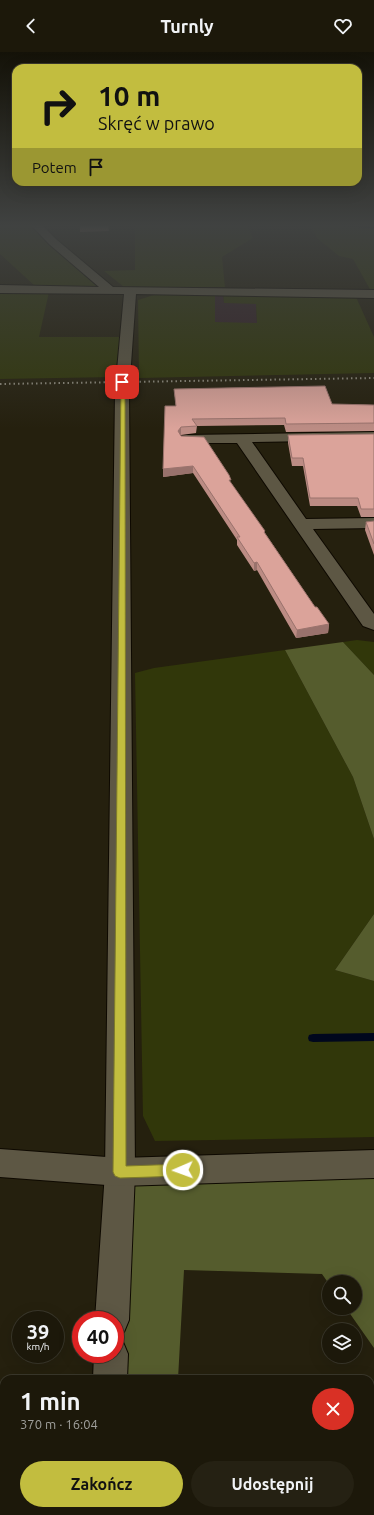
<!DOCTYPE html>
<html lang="pl">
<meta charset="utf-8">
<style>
:root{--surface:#1c180a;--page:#252113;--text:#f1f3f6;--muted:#a0a09c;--line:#3a372b;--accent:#c2bd3f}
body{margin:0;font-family:Ubuntu,sans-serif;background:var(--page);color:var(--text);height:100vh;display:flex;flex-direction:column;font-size:15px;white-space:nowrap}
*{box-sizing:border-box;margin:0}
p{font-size:13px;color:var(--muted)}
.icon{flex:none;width:22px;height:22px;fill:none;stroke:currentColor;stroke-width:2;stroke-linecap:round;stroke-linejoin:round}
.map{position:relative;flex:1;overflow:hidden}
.details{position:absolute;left:0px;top:1323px;width:374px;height:140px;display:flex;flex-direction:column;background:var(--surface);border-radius:12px 12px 0 0;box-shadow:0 4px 16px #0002,0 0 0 1px var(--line)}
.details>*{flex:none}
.top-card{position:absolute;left:12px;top:12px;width:350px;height:122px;border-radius:12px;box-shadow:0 4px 16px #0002,0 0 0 1px var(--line);background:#c2bd3f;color:#111;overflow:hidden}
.tools{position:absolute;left:322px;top:1223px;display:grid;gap:8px}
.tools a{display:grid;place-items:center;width:40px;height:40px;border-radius:50%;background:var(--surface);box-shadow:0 4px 16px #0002,0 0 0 1px var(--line);font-size:20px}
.speed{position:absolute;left:12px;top:1259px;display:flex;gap:8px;font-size:20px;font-weight:700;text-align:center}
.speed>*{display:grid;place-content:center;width:52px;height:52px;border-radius:50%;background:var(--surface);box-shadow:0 4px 16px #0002,0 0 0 1px var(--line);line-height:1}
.speed small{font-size:10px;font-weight:400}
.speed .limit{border:6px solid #d22;background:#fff;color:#111}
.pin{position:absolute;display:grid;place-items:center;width:34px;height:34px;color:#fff;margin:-17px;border-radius:8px;box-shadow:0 2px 6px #0006}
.me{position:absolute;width:44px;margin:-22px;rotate:268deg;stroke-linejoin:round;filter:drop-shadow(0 0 3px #0008)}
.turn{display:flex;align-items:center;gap:14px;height:84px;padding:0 20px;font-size:18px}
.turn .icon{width:52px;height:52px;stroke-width:2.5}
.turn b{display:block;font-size:28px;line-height:34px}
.then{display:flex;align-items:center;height:38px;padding:0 20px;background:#0003;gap:8px;font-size:15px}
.round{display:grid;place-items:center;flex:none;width:42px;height:42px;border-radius:21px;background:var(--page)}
.headline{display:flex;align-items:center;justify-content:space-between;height:68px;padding:0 20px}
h1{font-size:24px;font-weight:600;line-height:30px}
.cta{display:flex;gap:8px;margin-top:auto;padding:8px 20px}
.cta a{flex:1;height:46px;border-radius:24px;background:var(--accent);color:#111;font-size:16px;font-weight:600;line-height:46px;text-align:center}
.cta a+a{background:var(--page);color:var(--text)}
header{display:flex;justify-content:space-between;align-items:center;height:52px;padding:0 20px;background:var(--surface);font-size:18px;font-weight:600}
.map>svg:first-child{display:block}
.industrial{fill:#342127}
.green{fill:#31370a}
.forest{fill:#555c2d}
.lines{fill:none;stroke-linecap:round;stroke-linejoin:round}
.stream{fill:#00071d;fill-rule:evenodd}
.minor-casing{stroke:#0e0900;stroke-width:2}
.tertiary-casing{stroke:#0e0900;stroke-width:2}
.minor{fill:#5d5744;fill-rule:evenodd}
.tertiary{fill:#5d5744;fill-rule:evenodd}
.rail{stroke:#8f8b7d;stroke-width:2;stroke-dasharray:1.5 3;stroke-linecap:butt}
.wall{fill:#bc8c84}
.shaded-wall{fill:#99726c}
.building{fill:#dba39a;stroke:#99726c}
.route{fill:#c2bd3f;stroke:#7e7b29}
</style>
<header><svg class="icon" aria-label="back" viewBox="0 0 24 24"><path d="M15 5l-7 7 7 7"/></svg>Turnly<svg class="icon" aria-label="heart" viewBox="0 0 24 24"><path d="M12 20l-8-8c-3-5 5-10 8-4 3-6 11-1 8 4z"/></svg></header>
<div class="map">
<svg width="374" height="1463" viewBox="0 0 374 1463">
<rect width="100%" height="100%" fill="#25200e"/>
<!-- industrial -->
<path class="industrial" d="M215,241H223L224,251H256L257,271H215Z"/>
<!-- green -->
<path class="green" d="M0,173H32L46,189L97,231V235L35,234L0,202Z
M135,173H247L253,186L222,205L225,235H124L104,219L135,218Z
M311,173H374V239H371L353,207L339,204L317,186Z
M0,240H49L39,285H120L115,325L0,327Z
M160,241H215V270L257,271L256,252L224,251L223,241L356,245L374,285V321L139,326L138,248Z
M357,588L374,590V623L343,590Z
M285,598L353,725L374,787V862L335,918L374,929V1085L155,1089L143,1064L135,621L154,616Z"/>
<!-- forest -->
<path class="forest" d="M343,590L374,623V787L353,725L285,598Z
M374,862V929L335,918Z
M374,1126V1296L346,1256H355V1230H329V1232L322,1222L184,1218L178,1327H120L132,1131Z
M112,1459H171L170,1463H112Z"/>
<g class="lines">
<!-- stream -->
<path class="stream" d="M342,173L374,175V177L344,174Z
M374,981V989L313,990L309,989L308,986L309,983L313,982Z"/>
<!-- minor casing -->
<g class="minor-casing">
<path id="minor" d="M31,173H42L57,188L113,235L374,238V246L136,242L129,340L135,1120L129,1268L124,1280L115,1283V1268H95L105,1120L115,340L124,242L0,241V233L99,235L49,192Z
M374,380V388L252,390L306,467L374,466V476L313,477L374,562V578L363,574L237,391H186L181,390L179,387L181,384L186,383Z
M115,1287L123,1290L128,1302L127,1327H93L94,1302H115Z
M82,1459H120V1463H82Z"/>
</g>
<!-- tertiary casing -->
<g class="tertiary-casing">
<path id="tertiary" d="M0,1097L120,1106L374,1098V1126L120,1134L0,1125Z"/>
</g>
<!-- minor -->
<use href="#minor" class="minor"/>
<!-- tertiary -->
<use href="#tertiary" class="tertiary"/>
<!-- rail -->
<path class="rail" d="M0,332L374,326"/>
</g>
<!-- wall -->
<path class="wall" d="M80,173H108L109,179L80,180Z
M174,337L332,352L374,353V379L286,380L284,373L197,374L196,381L181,383H180L231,431L315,555L329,572L328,581L296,586L257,518L254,519L237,493V488L193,421L163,425L176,354Z
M374,382V465H361L357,454H310L303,414H292L288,391V383Z
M374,469V503L365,478L366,470Z"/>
<!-- shaded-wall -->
<path class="shaded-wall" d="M181,375V383L178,386V379Z
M193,414V421L163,425V417Z
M257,510V518L254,519V511Z
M329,572L328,581L296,586L297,578Z"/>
<!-- building -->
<path class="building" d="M325,334L332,352L374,353V371L286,372L285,366L192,367L197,374L181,375L178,379L181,384L204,385L229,423L231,428H229L265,479L264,480L315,555H317L329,572L297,578L257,510L254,511L237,485H240L193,414L163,417L165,354H176L174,337Z
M374,382V457H361L358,446H310L303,406H292L288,383Z
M374,469V492L366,470Z"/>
<!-- sky -->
<linearGradient id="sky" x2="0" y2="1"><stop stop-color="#141208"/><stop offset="0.46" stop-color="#404241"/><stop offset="1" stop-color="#404241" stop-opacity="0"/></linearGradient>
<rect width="374" height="377" fill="url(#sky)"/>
<!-- route -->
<path class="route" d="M121,329L125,330L126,1114L183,1112L188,1114L189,1118L188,1122L183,1124L120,1126L115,1124L113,1120Z"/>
</svg>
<div class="tools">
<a><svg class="icon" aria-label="search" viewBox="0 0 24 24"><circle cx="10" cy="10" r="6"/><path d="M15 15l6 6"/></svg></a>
<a><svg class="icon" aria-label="layers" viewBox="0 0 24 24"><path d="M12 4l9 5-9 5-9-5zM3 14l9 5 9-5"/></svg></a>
</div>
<div class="speed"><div>39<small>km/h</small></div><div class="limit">40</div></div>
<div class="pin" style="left:122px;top:330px;background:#d93025"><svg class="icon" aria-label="arrive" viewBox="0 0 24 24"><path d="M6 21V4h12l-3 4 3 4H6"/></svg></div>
<svg class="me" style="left:183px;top:1118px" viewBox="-20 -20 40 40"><circle r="17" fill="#c2bd3f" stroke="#fff" stroke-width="3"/><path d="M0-11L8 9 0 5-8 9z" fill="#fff"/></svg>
<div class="top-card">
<div class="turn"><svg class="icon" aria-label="right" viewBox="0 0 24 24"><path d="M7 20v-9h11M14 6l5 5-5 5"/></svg><div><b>10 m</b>Skręć w prawo</div></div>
<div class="then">Potem<svg class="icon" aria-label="arrive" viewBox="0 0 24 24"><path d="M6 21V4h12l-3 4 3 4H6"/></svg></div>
</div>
<section class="details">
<div class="headline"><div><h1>1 min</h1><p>370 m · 16:04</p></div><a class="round" style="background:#d93025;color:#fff"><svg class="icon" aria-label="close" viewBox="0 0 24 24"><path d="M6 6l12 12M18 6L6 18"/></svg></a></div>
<div class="cta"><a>Zakończ</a><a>Udostępnij</a></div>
</section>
</div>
